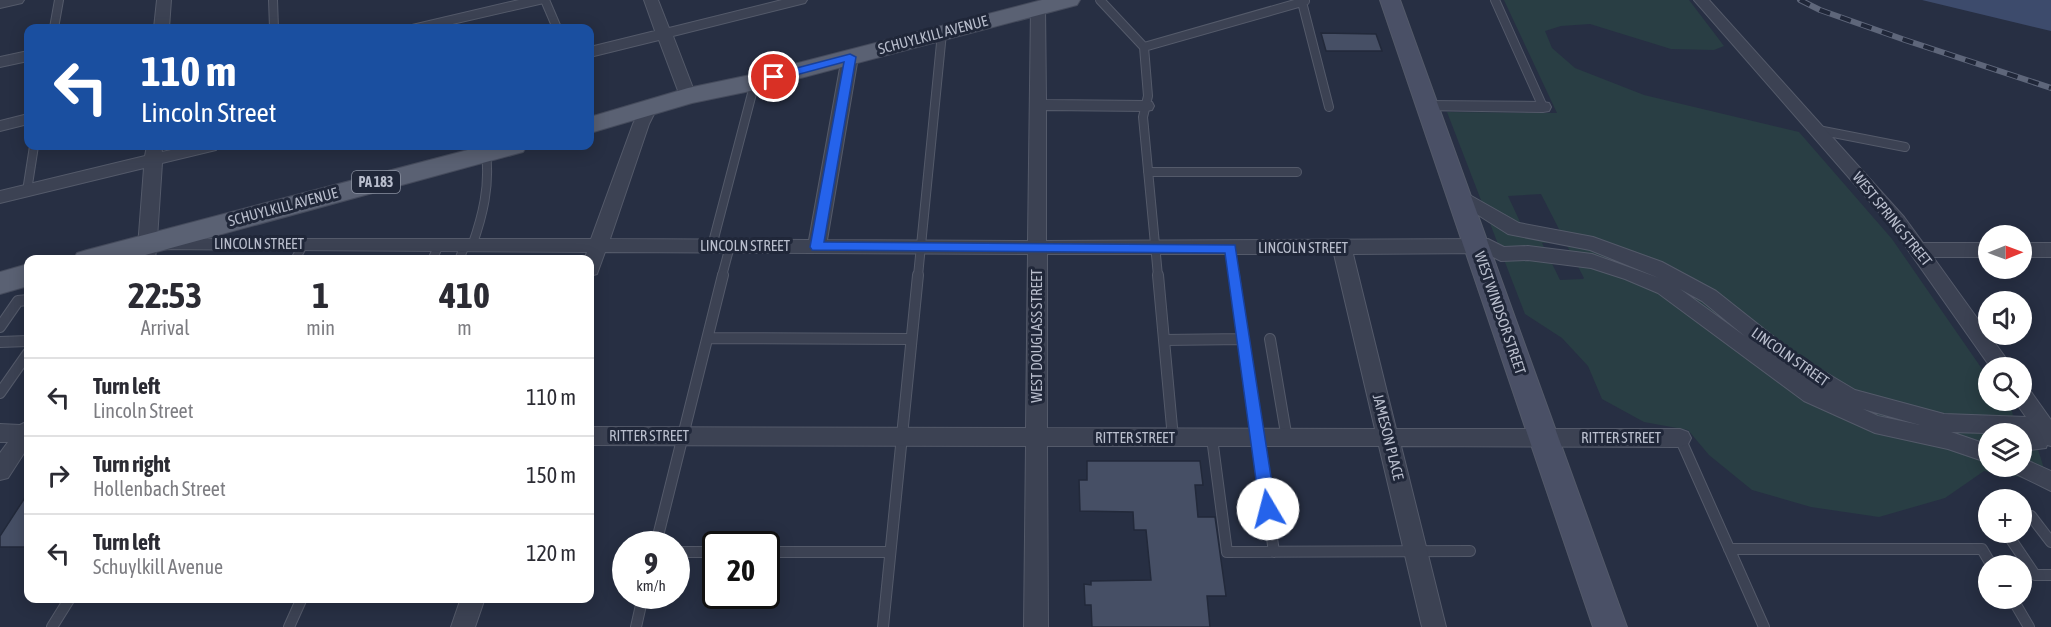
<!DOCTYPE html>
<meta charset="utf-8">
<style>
:root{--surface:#fff;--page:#f7f7f7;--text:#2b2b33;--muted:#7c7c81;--line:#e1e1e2}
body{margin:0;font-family:"Asap Condensed",sans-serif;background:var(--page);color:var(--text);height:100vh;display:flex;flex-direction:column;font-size:22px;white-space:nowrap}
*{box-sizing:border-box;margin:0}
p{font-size:20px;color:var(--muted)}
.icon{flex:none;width:33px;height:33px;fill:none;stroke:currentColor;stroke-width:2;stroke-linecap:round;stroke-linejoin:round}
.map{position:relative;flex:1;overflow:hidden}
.side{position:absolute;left:24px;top:255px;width:570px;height:348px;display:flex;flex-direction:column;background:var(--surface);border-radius:12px;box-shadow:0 3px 15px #0003}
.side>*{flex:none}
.hud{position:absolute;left:24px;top:24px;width:570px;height:126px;border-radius:12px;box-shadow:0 3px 15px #0003;background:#1a4fa0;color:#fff;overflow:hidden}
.needle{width:39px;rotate:89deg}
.fabs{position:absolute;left:1978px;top:225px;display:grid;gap:12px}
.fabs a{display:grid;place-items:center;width:54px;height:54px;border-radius:50%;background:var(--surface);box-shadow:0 3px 15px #0003;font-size:30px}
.speed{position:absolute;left:612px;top:531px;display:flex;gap:12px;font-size:30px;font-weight:700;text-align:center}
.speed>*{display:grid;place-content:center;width:78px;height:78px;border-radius:50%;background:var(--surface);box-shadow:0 3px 15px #0003;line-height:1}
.speed small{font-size:15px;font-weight:400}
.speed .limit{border:3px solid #111;border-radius:9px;background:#fff;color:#111}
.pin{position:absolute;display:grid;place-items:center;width:51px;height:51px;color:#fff;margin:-26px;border:3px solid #fff;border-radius:50%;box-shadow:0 2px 6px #0007}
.me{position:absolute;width:66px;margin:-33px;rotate:352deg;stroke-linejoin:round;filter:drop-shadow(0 0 4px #0008)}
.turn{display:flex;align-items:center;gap:21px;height:126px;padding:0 18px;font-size:27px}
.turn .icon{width:78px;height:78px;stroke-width:2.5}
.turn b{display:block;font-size:42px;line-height:51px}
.eta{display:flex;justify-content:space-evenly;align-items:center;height:102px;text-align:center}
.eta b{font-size:36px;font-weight:700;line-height:42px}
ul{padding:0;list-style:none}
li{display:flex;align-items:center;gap:18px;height:78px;padding:0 18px;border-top:2px solid var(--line)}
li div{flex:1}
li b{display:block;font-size:22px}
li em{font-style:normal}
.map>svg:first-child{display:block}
.green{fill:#293e44;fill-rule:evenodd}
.water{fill:#3d4b6c}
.building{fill:#464f65;stroke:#22293a;stroke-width:1.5}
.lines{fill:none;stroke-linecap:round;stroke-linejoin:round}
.lane-far1-casing{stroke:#545a6a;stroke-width:10}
.lane-casing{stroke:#545a6a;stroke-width:12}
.street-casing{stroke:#545a6a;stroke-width:2}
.secondary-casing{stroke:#545a6a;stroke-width:2}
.primary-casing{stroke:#454b5c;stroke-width:2}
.lane-far1{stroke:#3c4253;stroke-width:8}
.lane{stroke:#3c4253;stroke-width:10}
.street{fill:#3c4253;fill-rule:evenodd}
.secondary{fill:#4a5066;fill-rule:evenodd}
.primary{fill:#5a6173;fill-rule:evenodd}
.rail-casing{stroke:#5e667a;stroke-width:6}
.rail{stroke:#202739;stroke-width:4;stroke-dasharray:11;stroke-linecap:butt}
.route{fill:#2563eb;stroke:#184099;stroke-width:1.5}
.labels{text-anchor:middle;stroke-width:6;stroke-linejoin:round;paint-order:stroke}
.shield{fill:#202739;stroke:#8b91a1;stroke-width:1.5}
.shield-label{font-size:14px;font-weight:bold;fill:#b9becd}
.street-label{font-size:15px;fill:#b9becd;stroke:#202739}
</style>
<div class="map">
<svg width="2051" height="627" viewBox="0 0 2051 627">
<rect width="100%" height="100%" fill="#272f43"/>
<!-- green -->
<path class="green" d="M1504,0H1689L1724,46L1714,50L1671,49L1590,24L1561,26L1545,31L1552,48L1575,68L1644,95L1799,132L1892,239L1989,379V400L2004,401L2012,411L2014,421L2036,443L2046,475L2024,478L1984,471L1945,498L1879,517L1811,507L1752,490L1709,455L1688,430L1644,422L1602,399L1588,366L1562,338L1525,314L1447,112L1557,113ZM1541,194L1562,235L1527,237L1508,196ZM1565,242L1584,278L1583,279L1560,280L1542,243ZM1989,434H2022V466H1989Z"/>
<!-- water -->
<path class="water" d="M1922,0H2051V31Z"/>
<!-- building -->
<path class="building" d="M1321,33L1376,34L1382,51H1326Z
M1087,461H1200L1203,485H1195L1198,517H1215L1226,596H1207L1210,627H1092L1091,605H1085L1084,584L1091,585V581L1151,580L1146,530H1134L1133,512L1080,511L1079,480H1087Z
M28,493V547H0V536Z"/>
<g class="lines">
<!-- lane-far1 casing -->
<g class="lane-far1-casing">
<path id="lane-far1" d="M273,0L274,28
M545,0L557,28
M1100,0L1144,47
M1495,0L1543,107
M1305,1L1302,2L1329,107
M54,28L59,0
M1818,130L1905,147
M1148,172H1297
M27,191L34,146
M472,246C483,215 490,186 486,153
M712,246L755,82
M1230,248L1234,276
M295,260L303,245
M432,260L439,245
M459,260L465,245
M722,276L730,246
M918,276L942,33
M1158,276L1143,117L1148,96L1144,47L1302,2"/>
</g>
<!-- lane casing -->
<g class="lane-casing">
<path id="lane" d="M1158,275L1173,438
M1234,275L1274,552
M0,327L18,301L28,300
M708,338L910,339
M1270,339L1287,439
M1164,340L1244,339
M0,342L28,341
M0,393L28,353
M1212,438L1227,552L1470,551
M1680,438L1764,627
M2022,515L2031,516L2051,542
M2006,532L2035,575H2051
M656,544L723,275
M1729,549H1982L1992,566
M676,552H716
M766,552H890
M2012,598L2029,627
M52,627L70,598
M289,627L302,598
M636,627L643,596
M883,627L918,275"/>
</g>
<!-- street casing -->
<g class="street-casing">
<path id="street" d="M0,0H24L22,3L0,8Z
M157,0H171L169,28H154Z
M519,0H546L544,3L435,28H409L412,25Z
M644,0H658L669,28L782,0H807L805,3L673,36L696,96L688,101L680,96L659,40L590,57V47L655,31Z
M1694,0H1709L1904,217L1923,243H1989V257H1933L2013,368H1991L1892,227Z
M1038,4L1045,8L1046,100L1146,101L1152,102L1154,106L1152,110L1146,111L1046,110V241L1488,239L1504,247L1528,246L1592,254L1659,278L1590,250L1508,234L1453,199L1450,195L1453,191L1459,189L1519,223L1593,237L1662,262L1716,291L1798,356L1855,390L1944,414L2026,417L2014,400H2022V387L2029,389L2051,420V446L2047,445L2046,448L2022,451V434L1951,432L1989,445V463L1948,449L1875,433L1804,401L1658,293L1625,279L1591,268L1528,260L1501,261L1485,253L1353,254L1396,429H1680L1688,432L1691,438L1688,444L1680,447L1401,446L1446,627H1422L1379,446H1047L1048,627H1024L1026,446L590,445V427L1026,428L1028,254L605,252L597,274L590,276V260H584L587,252L156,249L155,260H137L144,168L0,203V191L145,156L147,146H161L162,152L189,146H218L216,150L162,163L157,239H591L633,124L643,104H655L657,108L649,124L610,239L809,240L842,57L850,52L858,57L827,240L1028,241L1031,8ZM1047,254H1334L1375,429L1047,428ZM1680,289L1702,301L1746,337ZM1863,409L1920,425L1878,416Z
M28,51V61L0,67V57Z
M1427,101L1543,102L1549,103L1551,107L1549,111L1543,112L1421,110L1419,106L1421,102Z
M28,114V124L0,131V121Z
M2022,243H2051V257H2022Z
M28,421V447L8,478L0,480V453L8,442H0V424L20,425Z
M2022,458L2051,471V491L2012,472L2009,466H2022Z
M461,598H485L475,627H451Z"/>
</g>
<!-- secondary casing -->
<g class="secondary-casing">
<path id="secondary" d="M1380,0H1400L1627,627H1593Z"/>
</g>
<!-- primary casing -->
<g class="primary-casing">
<path id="primary" d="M1042,0H1080L1077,5L755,90L692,103L590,133V117L688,88L755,74Z
M483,146H527L523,152L127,260H73L77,253L87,250Z
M28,264V286L0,294V272Z"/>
</g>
<!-- lane-far1 -->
<use href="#lane-far1" class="lane-far1"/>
<!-- lane -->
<use href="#lane" class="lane"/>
<!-- street -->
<use href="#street" class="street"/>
<!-- secondary -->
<use href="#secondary" class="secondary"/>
<!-- primary -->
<use href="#primary" class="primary"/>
<!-- rail casing -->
<g class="rail-casing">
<path id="rail" d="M1800,0L1820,10L1905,40L2051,88"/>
</g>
<!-- rail -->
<use href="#rail" class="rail"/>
</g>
<!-- route -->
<path class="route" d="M850,54L856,57L824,242L1235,245L1276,509L1273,514L1268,516L1262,514L1260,509L1225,253L812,250L810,247L844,62L774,81L768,77L770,75Z"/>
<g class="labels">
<!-- shield labels -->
<rect class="shield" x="352" y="171" width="48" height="22" rx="4.5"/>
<g class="shield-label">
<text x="376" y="187">PA 183</text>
</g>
<!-- street labels -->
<g class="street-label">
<text transform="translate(933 35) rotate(-15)" y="5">SCHUYLKILL AVENUE</text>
<text transform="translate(283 207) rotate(-15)" y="5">SCHUYLKILL AVENUE</text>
<text transform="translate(1892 219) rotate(51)" y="5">WEST SPRING STREET</text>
<text x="259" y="249">LINCOLN STREET</text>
<text x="745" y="251">LINCOLN STREET</text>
<text x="1303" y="253">LINCOLN STREET</text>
<text transform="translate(1500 313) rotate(71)" y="5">WEST WINDSOR STREET</text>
<text transform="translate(1037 336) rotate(-90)" y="5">WEST DOUGLASS STREET</text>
<text transform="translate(1790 357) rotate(35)" y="5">LINCOLN STREET</text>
<text x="649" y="441">RITTER STREET</text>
<text transform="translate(1388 437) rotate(76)" y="5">JAMESON PLACE</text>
<text x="1135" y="443">RITTER STREET</text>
<text x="1621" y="443">RITTER STREET</text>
</g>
</g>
</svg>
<div class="fabs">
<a><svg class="needle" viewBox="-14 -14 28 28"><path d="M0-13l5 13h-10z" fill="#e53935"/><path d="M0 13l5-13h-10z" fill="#7c7c81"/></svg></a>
<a><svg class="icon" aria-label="sound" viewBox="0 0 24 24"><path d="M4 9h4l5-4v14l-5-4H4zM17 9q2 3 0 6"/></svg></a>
<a><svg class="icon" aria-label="search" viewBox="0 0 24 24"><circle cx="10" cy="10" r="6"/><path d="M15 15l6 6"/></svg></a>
<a><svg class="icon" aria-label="layers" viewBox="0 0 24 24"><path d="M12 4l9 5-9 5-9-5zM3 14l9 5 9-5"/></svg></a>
<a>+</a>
<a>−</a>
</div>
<div class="speed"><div>9<small>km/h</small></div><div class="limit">20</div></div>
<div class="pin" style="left:774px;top:77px;background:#d93025"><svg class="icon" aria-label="arrive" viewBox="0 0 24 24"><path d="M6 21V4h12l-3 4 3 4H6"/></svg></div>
<svg class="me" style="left:1268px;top:509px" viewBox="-20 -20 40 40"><circle r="19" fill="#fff"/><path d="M0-13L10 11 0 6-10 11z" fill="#2563eb"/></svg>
<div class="hud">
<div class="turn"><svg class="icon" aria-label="left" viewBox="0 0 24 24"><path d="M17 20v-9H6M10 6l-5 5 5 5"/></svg><div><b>110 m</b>Lincoln Street</div></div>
</div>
<section class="side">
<div class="eta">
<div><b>22:53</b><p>Arrival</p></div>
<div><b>1</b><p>min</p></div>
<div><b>410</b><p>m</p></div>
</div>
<ul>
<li><svg class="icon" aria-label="left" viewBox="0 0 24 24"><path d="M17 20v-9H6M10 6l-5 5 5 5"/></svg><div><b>Turn left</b><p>Lincoln Street</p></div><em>110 m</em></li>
<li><svg class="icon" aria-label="right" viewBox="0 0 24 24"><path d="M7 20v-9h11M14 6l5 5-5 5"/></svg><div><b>Turn right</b><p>Hollenbach Street</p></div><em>150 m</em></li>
<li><svg class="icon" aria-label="left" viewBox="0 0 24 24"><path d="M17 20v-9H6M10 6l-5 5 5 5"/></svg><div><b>Turn left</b><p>Schuylkill Avenue</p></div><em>120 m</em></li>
</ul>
</section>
</div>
